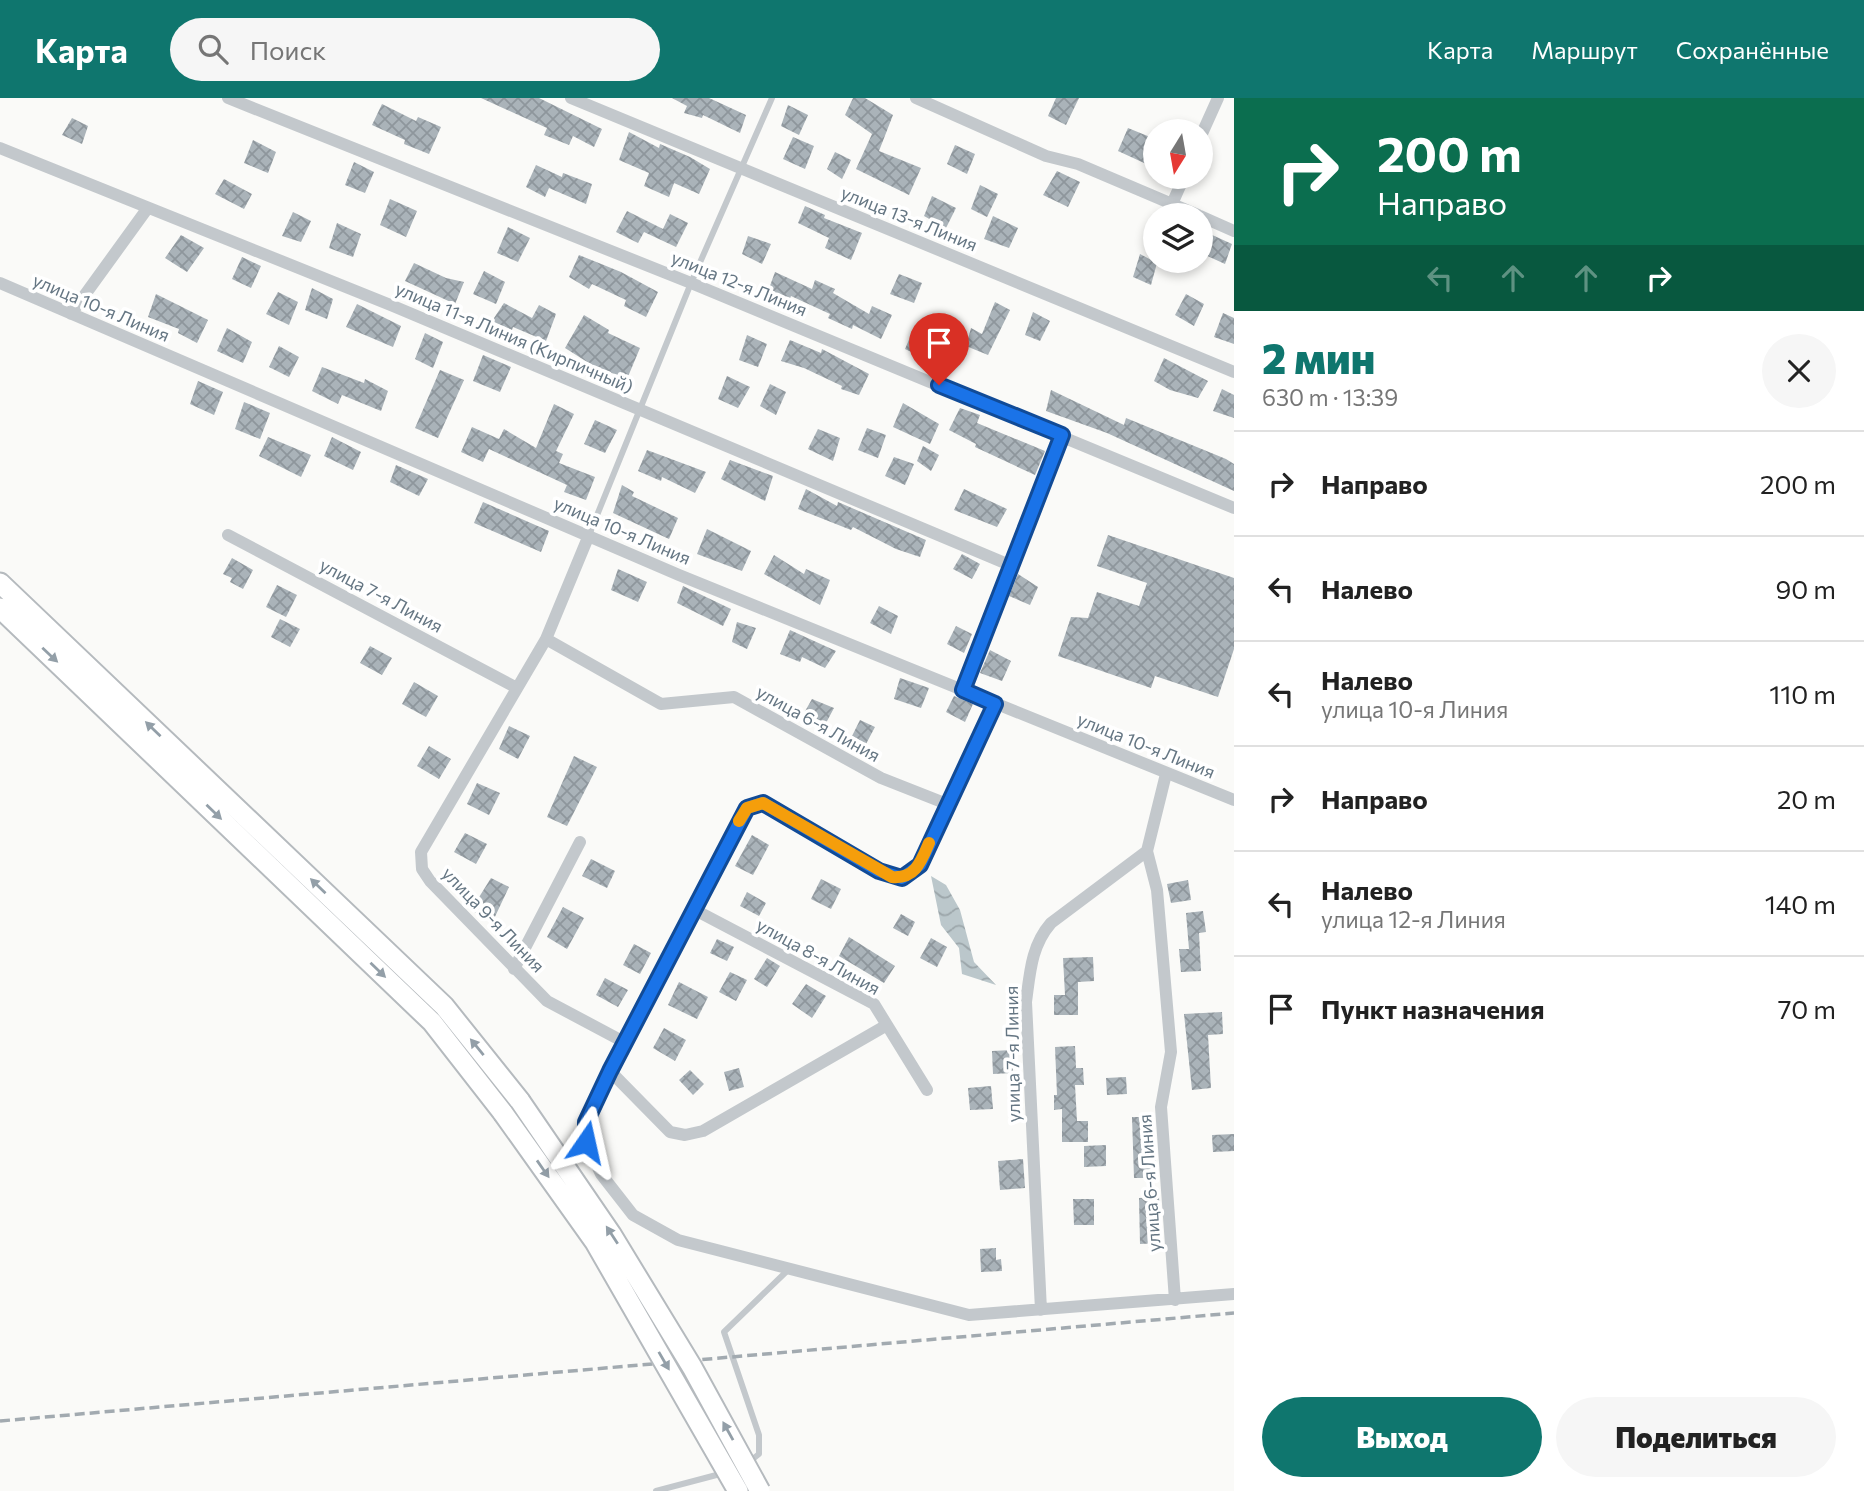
<!DOCTYPE html>
<html lang="ru">
<meta charset="utf-8">
<style>
:root{--surface:#fff;--page:#f6f6f6;--text:#222;--muted:#767676;--line:#e0e0e0;--accent:#0f766e}
body{margin:0;font-family:Commissioner,sans-serif;background:var(--page);color:var(--text);height:100vh;display:flex;flex-direction:column;font-size:26px;white-space:nowrap}
*{box-sizing:border-box;margin:0}
p{font-size:23px;color:var(--muted)}
.icon{flex:none;width:38px;height:38px;fill:none;stroke:currentColor;stroke-width:2;stroke-linecap:round;stroke-linejoin:round}
.map{position:relative;flex:1;overflow:hidden}
.panel{display:flex;flex-direction:column;background:var(--surface);width:630px}
.panel>*{flex:none}
.top-card{background:#0b6e4f;color:#fff;overflow:hidden}
.needle{width:46px;rotate:191deg}
.tools{position:absolute;left:1143px;top:21px;display:grid;gap:14px}
.tools a{display:grid;place-items:center;width:70px;height:70px;border-radius:50%;background:var(--surface);box-shadow:0 4px 10px #0003;font-size:35px}
.pin{position:absolute;display:grid;place-items:center;width:60px;height:60px;color:#fff;margin:-72px -30px;border-radius:50% 50% 50% 0;rotate:-45deg;box-shadow:0 0 7px #0007}
.pin .icon{rotate:45deg}
.me{position:absolute;width:77px;margin:-38px;rotate:11deg;stroke-linejoin:round;filter:drop-shadow(0 0 5px #0008)}
.turn{display:flex;align-items:center;gap:24px;height:147px;padding:0 28px;font-size:32px}
.turn .icon{width:91px;height:91px;stroke-width:2.5}
.turn b{display:block;font-size:49px;line-height:60px}
.lanes{display:flex;align-items:center;height:66px;padding:0 28px;background:#0003;justify-content:center;gap:35px;direction:ltr}
.lanes .off{opacity:.35}
.round{display:grid;place-items:center;flex:none;width:74px;height:74px;border-radius:37px;background:var(--page)}
.overview{display:flex;align-items:center;justify-content:space-between;height:119px;padding:0 28px}
h1{font-size:42px;font-weight:800;line-height:52px;color:var(--accent)}
.action{display:flex;gap:14px;margin-top:auto;padding:14px 28px}
.action a{flex:1;height:80px;border-radius:42px;background:var(--accent);color:#fff;font-size:28px;font-weight:800;line-height:80px;text-align:center}
.action a+a{background:var(--page);color:var(--text)}
ul{padding:0;list-style:none}
li{display:flex;align-items:center;gap:21px;height:105px;padding:0 28px;border-top:2px solid var(--line)}
li div{flex:1}
li b{display:block;font-size:26px}
li em{font-style:normal}
header{display:flex;align-items:center;gap:42px;box-sizing:border-box;height:98px;padding:0 35px;background:var(--accent);color:#fff}
header strong{font-size:33px}
nav{display:flex;gap:38px;margin-inline-start:auto;font-size:24px}
.search{width:490px;height:63px;background:var(--page);display:flex;align-items:center;gap:18px;box-sizing:border-box;padding:0 24px;border-radius:38px;color:var(--muted);font-size:26px}
main{display:flex;flex:1;min-height:0}
.map>svg:first-child{display:block}
.water{fill:url(#water-waves)}
.building{fill:url(#building-cross-hatch)}
.lines{fill:none;stroke-linecap:round;stroke-linejoin:round}
.primary-casing{stroke:#b5babe;stroke-width:23}
.lane{stroke:#c3c8cc;stroke-width:6}
.street{stroke:#c3c8cc;stroke-width:12}
.primary{stroke:#fff;stroke-width:19}
.rail{stroke:#a2aab0;stroke-width:3.5;stroke-dasharray:10 5;stroke-linecap:butt}
.primary-bridge-casing{stroke:#b5babe;stroke-width:23;stroke-linecap:butt}
.primary-bridge{stroke:#fff;stroke-width:19}
.oneway{fill:#939fa8}
.route-casing{stroke:#114b97;stroke-width:18}
.route{stroke:#1a73e8;stroke-width:12}
.slow{stroke:#f59e0b;stroke-width:12}
.labels{text-anchor:middle;stroke-width:7;stroke-linejoin:round;paint-order:stroke}
.street-label{font-size:18px;fill:#657683;stroke:#fff}
</style>
<header>
<strong>Карта</strong>
<div class="search"><svg class="icon" aria-label="search" viewBox="0 0 24 24"><circle cx="10" cy="10" r="6"/><path d="M15 15l6 6"/></svg>Поиск</div>
<nav><a>Карта</a><a>Маршрут</a><a>Сохранённые</a></nav>
</header>
<main>
<div class="map">
<svg width="1234" height="1393" viewBox="0 0 1234 1393">
<defs>
<pattern id="water-waves" width="16" height="10" patternUnits="userSpaceOnUse" patternTransform="scale(1.75)"><rect width="16" height="10" fill="#bbc7cb"/><path d="M0 5q4-4 8 0t8 0" fill="none" stroke="#9ca6aa"/></pattern>
<pattern id="building-cross-hatch" width="8" height="8" patternUnits="userSpaceOnUse" patternTransform="scale(1.75)"><rect width="8" height="8" fill="#aab3b9"/><path d="M0 0l8 8M0 8l8-8" fill="none" stroke="#8e969c"/></pattern>
</defs>
<rect width="100%" height="100%" fill="#fafaf8"/>
<!-- water -->
<path class="water" d="M931,778L946,787L960,812L974,864L996,887L962,876L959,850L941,827Z"/>
<!-- building -->
<path class="building" d="M481,0H539L602,31L594,49L573,38L569,47L544,37L547,30Z
M672,0H709L746,17L740,35L703,17L702,20L684,15L687,8Z
M853,0H865L893,17L879,53L921,70L909,97L856,71L872,36L845,17Z
M1056,0H1079L1066,27L1048,18Z
M382,6L416,23L418,19L441,29L429,56L404,46L405,42L372,27Z
M788,7L808,17L799,37L781,28Z
M72,20L88,28L82,46L62,37Z
M1128,30L1155,41V70L1118,53Z
M629,34L659,50L660,46L690,59L710,71L699,96L674,85L669,99L644,88L649,75L619,62Z
M793,39L814,48L805,71L783,61Z
M253,42L276,54L268,75L244,65Z
M955,47L975,56L967,76L947,66Z
M835,54L851,62L842,81L827,71Z
M354,64L374,74L365,95L345,87Z
M536,67L562,79L563,75L592,86L586,106L549,90L545,99L526,89Z
M1057,73L1080,84L1068,109L1043,97Z
M224,81L252,96L244,111L215,96Z
M980,87L998,96L987,119L971,111Z
M932,98L956,110L946,130L924,118Z
M390,101L417,113L406,139L380,127Z
M805,108L825,117L824,120L862,135L851,162L825,150L829,140L798,125Z
M627,113L663,131L670,116L688,125L676,149L644,134L638,145L616,134Z
M293,114L311,123L301,144L282,138Z
M993,118L1018,130L1009,150L984,141Z
M337,125L361,136L353,159L329,150Z
M508,129L530,140L518,164L497,155Z
M1210,136L1232,146L1225,166L1203,156Z
M181,137L204,150L187,174L165,160Z
M748,138L771,146L762,166L742,156Z
M1140,156L1157,165L1151,187L1133,179Z
M579,157L621,174L658,194L646,219L624,208L626,202L592,186L589,191L569,179Z
M242,159L261,168L251,190L232,181Z
M414,165L446,180L464,184L455,206L405,183Z
M484,173L505,184L496,206L473,196Z
M775,174L812,191L815,182L835,191L833,195L869,216L872,208L892,217L881,241L853,227L852,231L828,220L830,216L791,198L788,205L767,196Z
M899,176L922,185L914,205L890,196Z
M312,190L333,201L327,221L305,212Z
M278,194L298,204L289,227L266,216Z
M156,196L208,222L197,245L178,235L179,231L148,219Z
M1186,196L1204,206L1194,228L1175,217Z
M995,204L1010,212L988,257L966,248L971,230L982,236Z
M504,205L532,220L539,207L556,216L546,243L513,229L512,232L492,223Z
M357,206L401,228L393,249L346,229Z
M1033,214L1050,223L1040,243L1025,237Z
M1223,215L1234,220V246L1214,239Z
M584,217L609,232L608,235L640,250L627,281L592,267L565,250Z
M227,230L252,244L243,265L217,253Z
M914,230L936,240L928,262L905,251Z
M425,235L443,244L433,270L415,261Z
M747,237L767,246L758,269L739,262Z
M790,242L821,255L822,251L869,276L859,297L841,291L842,288L804,270L781,263Z
M279,248L299,259L289,279L269,269Z
M483,257L511,269L500,294L473,283Z
M1164,260L1208,283L1198,300L1170,292L1154,283Z
M322,269L364,285L365,281L388,293L381,313L342,297L338,306L312,293Z
M440,272L464,282L438,340L415,330Z
M727,278L750,289L738,310L718,301Z
M198,283L223,294L214,317L190,306Z
M770,286L786,294L776,317L760,308Z
M1222,291L1234,297V320L1213,313Z
M1051,292L1124,327L1126,320L1226,361L1234,366V393L1107,335L1046,313Z
M244,304L270,315L260,341L235,331Z
M903,305L939,326L930,346L893,329Z
M554,306L574,316L556,353L563,356L559,365L595,379L586,402L564,394L567,387L489,351L483,364L461,354L472,329L499,341L504,331L536,350Z
M960,310L980,317L977,325L1045,353L1035,377L975,349L976,346L949,332Z
M595,322L617,332L605,355L584,346Z
M867,330L886,337L878,360L858,352Z
M818,331L840,340L833,363L808,351Z
M268,339L311,357L301,379L259,358Z
M332,339L361,354L353,372L324,358Z
M923,348L939,357L931,373L917,363Z
M647,352L706,374L695,395L662,379L661,383L638,373Z
M894,359L914,366L905,387L885,378Z
M730,362L773,378L765,403L721,381Z
M396,367L428,381L419,398L390,384Z
M622,387L634,394L632,398L678,420L669,441L613,415Z
M806,391L837,408L838,404L926,442L920,459L896,451L853,429L851,432L798,411Z
M964,391L1007,411L997,429L954,412Z
M483,404L549,433L541,454L474,425Z
M707,431L751,453L742,473L697,456Z
M1108,437L1234,480V551L1218,599L1155,578L1151,590L1058,558L1071,519L1088,520L1097,494L1139,508L1147,485L1097,468Z
M962,456L980,466L972,481L953,471Z
M774,457L804,476L806,471L830,482L820,507L764,476Z
M232,460L253,472L243,491L230,484L232,480L223,476Z
M618,471L647,484L638,504L611,492Z
M1018,476L1038,489L1030,507L1009,498Z
M277,487L297,497L286,519L266,509Z
M683,488L731,511L723,528L677,505Z
M879,508L898,518L891,536L870,525Z
M280,521L300,531L290,549L271,539Z
M737,524L756,530L747,551L732,544Z
M956,528L972,536L964,555L947,546Z
M790,532L836,553L825,570L802,559L800,564L780,556Z
M370,548L392,560L382,577L360,565Z
M990,552L1011,563L1002,583L980,575Z
M900,580L929,590L921,610L894,601Z
M414,584L438,598L426,619L402,606Z
M954,598L973,606L965,624L946,614Z
M812,601L834,610L826,625L804,615Z
M860,622L875,629L866,646L852,638Z
M509,628L530,638L518,661L499,651Z
M429,648L451,661L439,681L417,668Z
M574,658L597,669L567,728L547,719Z
M477,685L500,695L489,717L467,706Z
M465,735L487,746L476,766L454,754Z
M752,737L769,747L753,777L735,768Z
M591,761L615,773L607,790L582,778Z
M491,780L509,789L492,825L471,812Z
M821,781L841,791L831,811L811,801Z
M1188,782L1191,802L1171,805L1167,786Z
M747,794L766,805L759,818L740,808Z
M563,809L584,820L567,851L547,839Z
M1203,813L1206,834L1199,835L1201,873L1181,874L1179,851H1189L1186,815Z
M901,816L915,824L908,838L893,830Z
M849,839L895,868L884,885L839,858Z
M931,840L947,849L937,869L920,860Z
M717,841L734,849L727,863L710,855Z
M634,846L651,855L640,876L623,867Z
M1093,859L1094,883L1078,884V917H1054V897H1065L1063,860Z
M767,860L780,868L767,889L754,881Z
M730,874L747,882L736,903L719,894Z
M605,880L628,892L618,909L596,897Z
M679,884L708,899L697,921L668,907Z
M806,886L826,898L812,920L792,906Z
M1222,914L1223,936L1208,937L1211,990L1192,992L1184,916Z
M664,930L686,942L675,963L653,950Z
M1075,948L1076,970H1083L1084,987H1075L1077,1023H1088V1044H1062V1011L1054,1012V997H1057L1055,949Z
M1012,952L1013,975L993,976L992,953Z
M739,970L744,989L729,993L724,974Z
M690,972L704,986L693,997L679,982Z
M1126,979L1127,996L1107,997L1106,980Z
M991,988L993,1011L970,1012L968,990Z
M1132,1019H1153L1157,1080H1134Z
M1234,1036V1053L1213,1054L1212,1037Z
M1106,1047V1068L1084,1069V1048Z
M1023,1061L1025,1090L1000,1092L998,1063Z
M1159,1099L1162,1145L1140,1146L1139,1100Z
M1073,1101H1094V1127H1074Z
M996,1150V1162L1001,1161L1002,1173L981,1174L980,1151Z"/>
<g class="lines">
<!-- primary casing -->
<g class="primary-casing">
<path id="primary" d="M0,485L444,908L520,1003
M0,510L432,924L503,1015"/>
</g>
<!-- lane -->
<path class="lane" d="M589,437L691,185L772,0
M749,1364L759,1356V1337L724,1234L788,1172
M656,1393L724,1375"/>
<!-- street -->
<path class="street" d="M228,0L691,185L1234,410
M571,0L1234,274
M916,0L1046,58L1078,66L1198,117
M1200,40L1218,0
M0,50L393,208L1012,468
M1172,106L1184,79
M1200,118L1234,133
M0,185L679,477L1234,702
M71,216L147,111
M228,437L517,590
M589,437L546,541L661,606L734,599L881,680L947,706
M546,541L421,754L422,771L430,783L547,903L624,944
M963,592L1062,337
M1166,676L1147,753L1157,792L1171,954L1161,1009L1175,1202
M695,812L874,906L927,992
M514,871L580,744
M887,927L703,1033L685,1037L670,1034L610,973L747,710L763,705L879,773L902,780L920,767L995,606
M610,973L586,1024V1044L601,1076L633,1117L678,1142L969,1217L1234,1196
M1041,1212L1026,904C1030,875 1031,848 1051,825L1147,753"/>
<!-- primary -->
<use href="#primary" class="primary"/>
<!-- rail -->
<path class="rail" d="M0,1323L1234,1215"/>
<!-- primary-bridge casing -->
<g class="primary-bridge-casing">
<path id="primary-bridge" d="M520,1003L611,1136L692,1269L760,1393
M503,1015L595,1144L738,1393"/>
</g>
<!-- primary-bridge -->
<use href="#primary-bridge" class="primary-bridge"/>
</g>
<!-- one-way arrows -->
<defs><path id="oneway-solid" d="M-6-.8H1V-3.2L6.5 0L1 3.2V.8H-6Z" transform="scale(1.75)"/></defs>
<g class="oneway">
<use href="#oneway-solid" transform="translate(50 557) rotate(43)"/>
<use href="#oneway-solid" transform="translate(153 631) rotate(-136)"/>
<use href="#oneway-solid" transform="translate(214 714) rotate(44)"/>
<use href="#oneway-solid" transform="translate(318 788) rotate(-136)"/>
<use href="#oneway-solid" transform="translate(378 872) rotate(44)"/>
<use href="#oneway-solid" transform="translate(477 949) rotate(-129)"/>
<use href="#oneway-solid" transform="translate(543 1071) rotate(55)"/>
<use href="#oneway-solid" transform="translate(612 1137) rotate(-123)"/>
<use href="#oneway-solid" transform="translate(664 1263) rotate(60)"/>
<use href="#oneway-solid" transform="translate(728 1333) rotate(-119)"/>
</g>
<g class="lines">
<!-- route casing -->
<g class="route-casing">
<path id="route" d="M586,1044V1024L610,973L747,710L763,705L879,773L902,780L920,767L995,606L963,592L1062,337L939,287"/>
</g>
<!-- route -->
<use href="#route" class="route"/>
<!-- slow -->
<path class="slow" d="M739,723L747,710L763,705L892,779C915,781 921,764 929,745"/>
</g>
<g class="labels">
<!-- street labels -->
<g class="street-label">
<text transform="translate(909 121) rotate(22)" y="6">улица 13-я Линия</text>
<text transform="translate(739 186) rotate(22)" y="6">улица 12-я Линия</text>
<text transform="translate(101 210) rotate(23)" y="6">улица 10-я Линия</text>
<text transform="translate(514 240) rotate(23)" y="6">улица 11-я Линия (Кирпичный)</text>
<text transform="translate(622 433) rotate(23)" y="6">улица 10-я Линия</text>
<text transform="translate(381 498) rotate(28)" y="6">улица 7-я Линия</text>
<text transform="translate(818 626) rotate(29)" y="6">улица 6-я Линия</text>
<text transform="translate(1146 648) rotate(22)" y="6">улица 10-я Линия</text>
<text transform="translate(493 822) rotate(46)" y="6">улица 9-я Линия</text>
<text transform="translate(818 859) rotate(29)" y="6">улица 8-я Линия</text>
<text transform="translate(1013 956) rotate(-91)" y="6">улица 7-я Линия</text>
<text transform="translate(1150 1085) rotate(-94)" y="6">улица 6-я Линия</text>
</g>
</g>
</svg>
<div class="tools">
<a><svg class="needle" viewBox="-14 -14 28 28"><path d="M0-13l5 13h-10z" fill="#e53935"/><path d="M0 13l5-13h-10z" fill="#767676"/></svg></a>
<a><svg class="icon" aria-label="layers" viewBox="0 0 24 24"><path d="M12 4l9 5-9 5-9-5zM3 14l9 5 9-5"/></svg></a>
</div>
<div class="pin" style="left:939px;top:287px;background:#d93025"><svg class="icon" aria-label="arrive" viewBox="0 0 24 24"><path d="M6 21V4h12l-3 4 3 4H6"/></svg></div>
<svg class="me" style="left:586px;top:1044px" viewBox="-20 -20 40 40"><path d="M0-17L14 15 0 8-14 15z" fill="#1a73e8" stroke="#fff" stroke-width="4"/></svg>
</div>
<section class="panel">
<div class="top-card">
<div class="turn"><svg class="icon" aria-label="right" viewBox="0 0 24 24"><path d="M7 20v-9h11M14 6l5 5-5 5"/></svg><div><b>200 m</b>Направо</div></div>
<div class="lanes"><svg class="icon off" aria-label="left" viewBox="0 0 24 24"><path d="M17 20v-9H6M10 6l-5 5 5 5"/></svg><svg class="icon off" aria-label="ahead" viewBox="0 0 24 24"><path d="M12 20V5M6 11l6-6 6 6"/></svg><svg class="icon off" aria-label="ahead" viewBox="0 0 24 24"><path d="M12 20V5M6 11l6-6 6 6"/></svg><svg class="icon" aria-label="right" viewBox="0 0 24 24"><path d="M7 20v-9h11M14 6l5 5-5 5"/></svg></div>
</div>
<div class="overview"><div><h1>2 мин</h1><p>630 m · 13:39</p></div><a class="round"><svg class="icon" aria-label="close" viewBox="0 0 24 24"><path d="M6 6l12 12M18 6L6 18"/></svg></a></div>
<ul>
<li><svg class="icon" aria-label="right" viewBox="0 0 24 24"><path d="M7 20v-9h11M14 6l5 5-5 5"/></svg><div><b>Направо</b></div><em>200 m</em></li>
<li><svg class="icon" aria-label="left" viewBox="0 0 24 24"><path d="M17 20v-9H6M10 6l-5 5 5 5"/></svg><div><b>Налево</b></div><em>90 m</em></li>
<li><svg class="icon" aria-label="left" viewBox="0 0 24 24"><path d="M17 20v-9H6M10 6l-5 5 5 5"/></svg><div><b>Налево</b><p>улица 10-я Линия</p></div><em>110 m</em></li>
<li><svg class="icon" aria-label="right" viewBox="0 0 24 24"><path d="M7 20v-9h11M14 6l5 5-5 5"/></svg><div><b>Направо</b></div><em>20 m</em></li>
<li><svg class="icon" aria-label="left" viewBox="0 0 24 24"><path d="M17 20v-9H6M10 6l-5 5 5 5"/></svg><div><b>Налево</b><p>улица 12-я Линия</p></div><em>140 m</em></li>
<li><svg class="icon" aria-label="arrive" viewBox="0 0 24 24"><path d="M6 21V4h12l-3 4 3 4H6"/></svg><div><b>Пункт назначения</b></div><em>70 m</em></li>
</ul>
<div class="action"><a>Выход</a><a>Поделиться</a></div>
</section>
</main>
